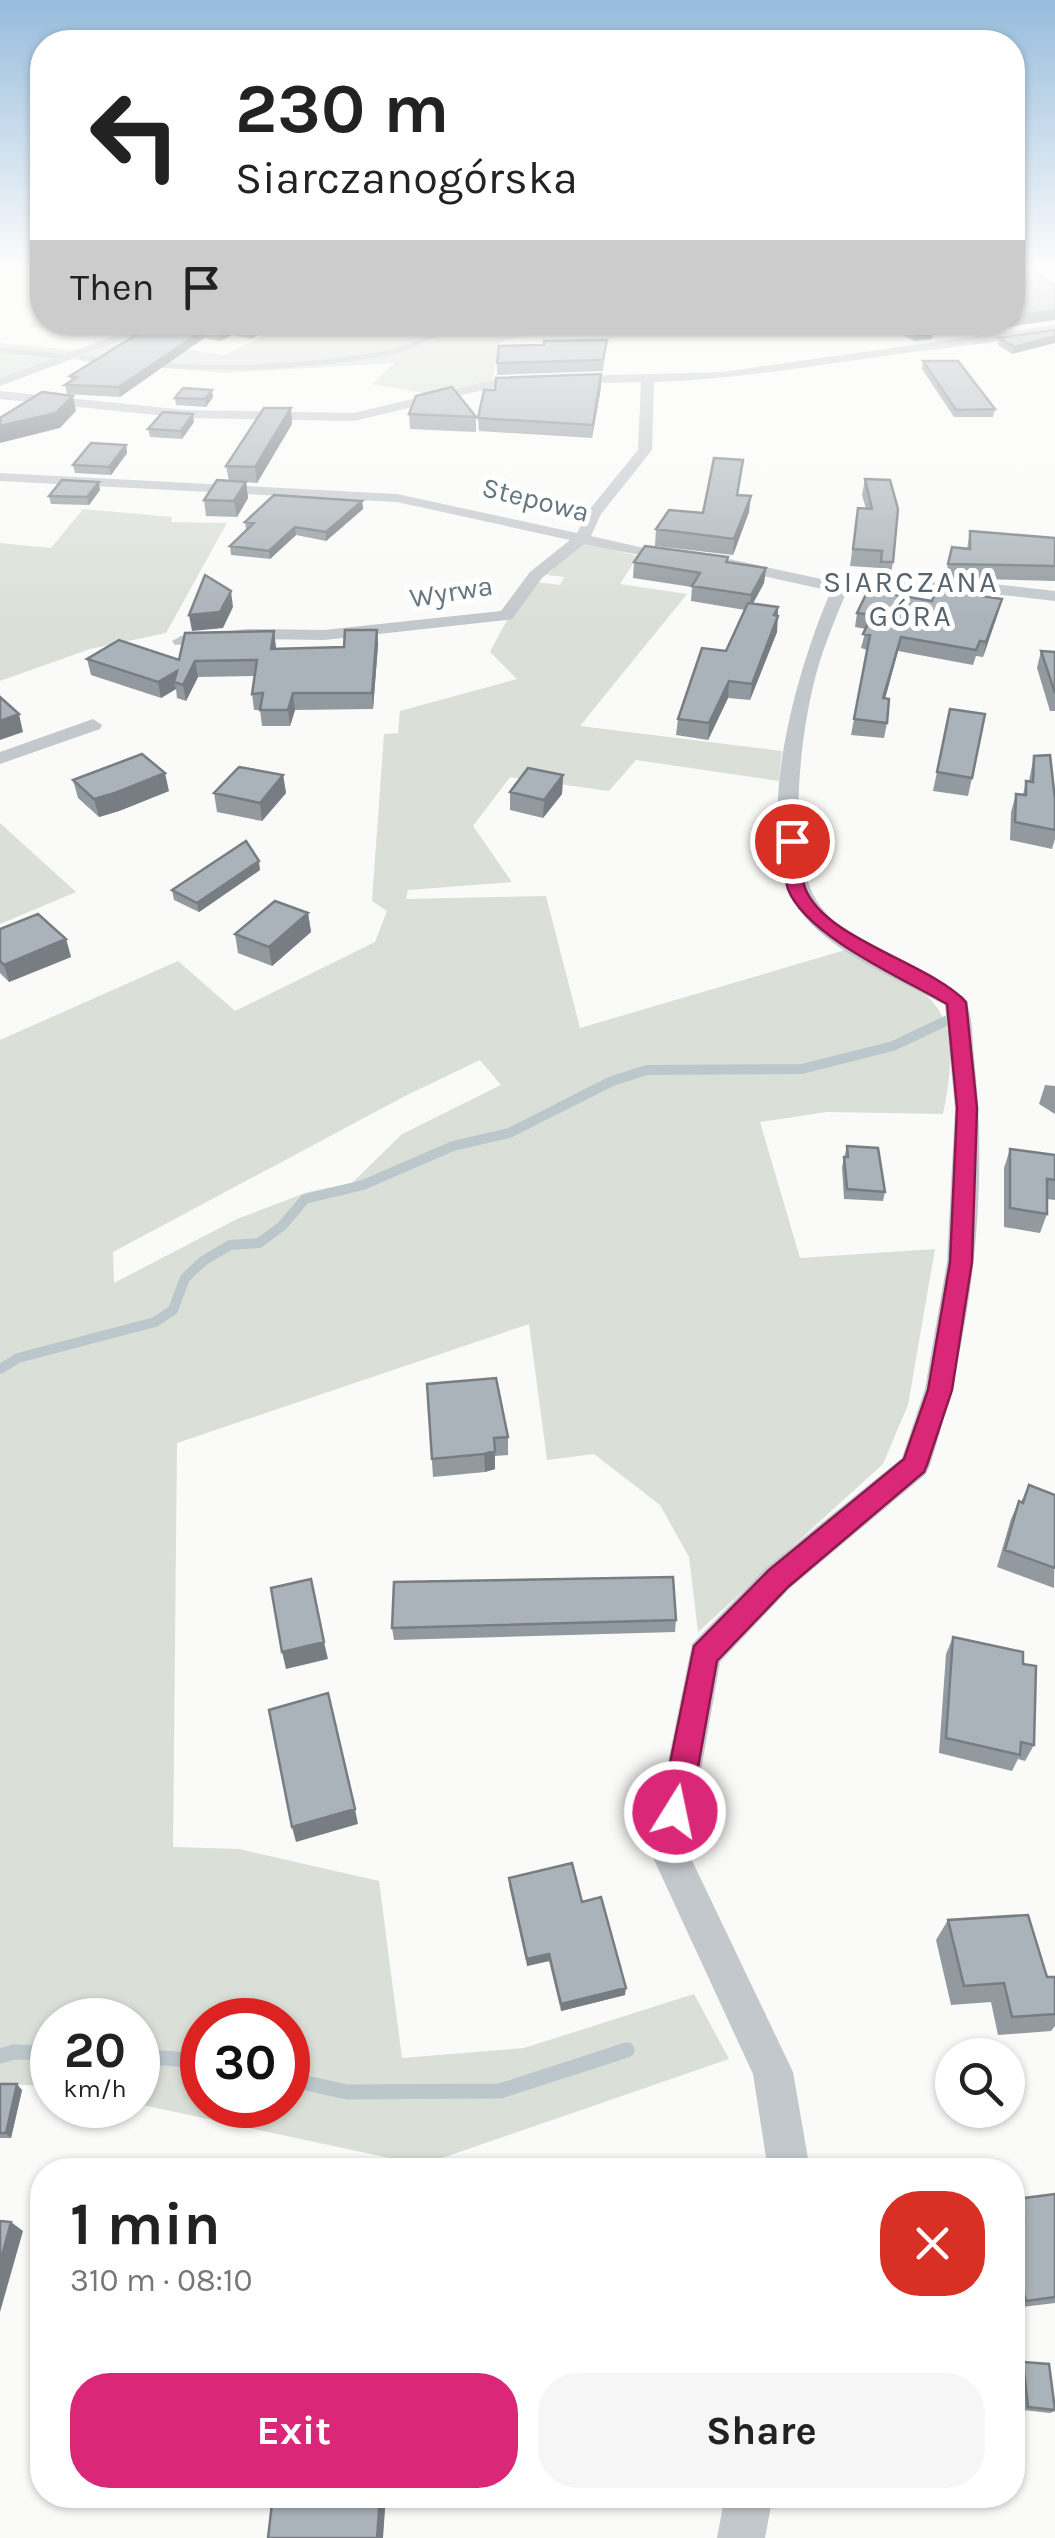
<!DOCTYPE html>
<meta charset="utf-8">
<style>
:root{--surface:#fff;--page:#f6f6f6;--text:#222;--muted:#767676;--accent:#db2777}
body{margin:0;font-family:Karla,sans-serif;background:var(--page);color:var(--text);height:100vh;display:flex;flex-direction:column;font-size:38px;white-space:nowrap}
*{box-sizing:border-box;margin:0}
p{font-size:32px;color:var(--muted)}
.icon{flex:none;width:55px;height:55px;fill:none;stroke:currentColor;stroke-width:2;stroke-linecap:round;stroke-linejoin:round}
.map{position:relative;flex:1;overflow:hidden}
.side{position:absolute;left:30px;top:2158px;width:995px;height:350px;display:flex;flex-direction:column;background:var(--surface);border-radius:40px;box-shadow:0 2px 8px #0004}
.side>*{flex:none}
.hud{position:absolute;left:30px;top:30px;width:995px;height:305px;border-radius:40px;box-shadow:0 2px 8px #0004;background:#fff;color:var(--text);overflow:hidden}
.controls{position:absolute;left:935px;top:2038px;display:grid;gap:20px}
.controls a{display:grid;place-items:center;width:90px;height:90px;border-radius:50%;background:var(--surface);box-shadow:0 2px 8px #0004;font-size:50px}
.speed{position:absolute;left:30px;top:1998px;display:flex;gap:20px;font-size:50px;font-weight:700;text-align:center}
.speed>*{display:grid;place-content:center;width:130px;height:130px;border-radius:50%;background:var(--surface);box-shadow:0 2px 8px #0004;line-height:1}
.speed small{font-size:25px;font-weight:400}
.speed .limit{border:15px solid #d22;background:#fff;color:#111}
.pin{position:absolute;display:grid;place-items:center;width:85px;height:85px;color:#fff;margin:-42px;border:5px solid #fff;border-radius:50%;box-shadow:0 2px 10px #0007}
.me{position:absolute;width:110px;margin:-55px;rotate:10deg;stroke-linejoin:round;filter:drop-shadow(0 0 8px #0008)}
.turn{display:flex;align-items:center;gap:35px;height:210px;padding:0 40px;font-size:45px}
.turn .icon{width:130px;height:130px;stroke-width:2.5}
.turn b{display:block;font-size:70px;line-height:85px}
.then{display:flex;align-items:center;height:95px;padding:0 40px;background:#0003;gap:20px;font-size:38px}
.round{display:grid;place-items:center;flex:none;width:105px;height:105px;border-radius:40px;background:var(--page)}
.summary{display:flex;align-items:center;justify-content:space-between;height:170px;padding:0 40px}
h1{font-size:60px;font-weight:700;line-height:75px}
.cta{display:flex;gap:20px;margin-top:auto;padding:20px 40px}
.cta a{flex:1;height:115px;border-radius:40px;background:var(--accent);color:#fff;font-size:40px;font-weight:700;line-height:115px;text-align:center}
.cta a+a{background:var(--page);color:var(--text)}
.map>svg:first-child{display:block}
.green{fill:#dadfd7;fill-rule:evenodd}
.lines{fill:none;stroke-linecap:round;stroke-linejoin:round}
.stream-far2{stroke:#bbc7cb;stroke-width:5}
.stream-far1{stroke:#bbc7cb;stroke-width:10}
.stream{stroke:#bbc7cb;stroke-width:15}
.street{fill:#c3c8cc;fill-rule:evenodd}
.wall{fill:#929a9f}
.shaded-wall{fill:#777d82}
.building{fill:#aab3b9;stroke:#777d82;stroke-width:2.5}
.route{fill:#db2777;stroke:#8e194d;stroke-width:2.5}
.labels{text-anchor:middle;stroke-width:10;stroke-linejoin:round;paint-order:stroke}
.far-street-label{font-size:28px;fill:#657683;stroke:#fff}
.far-neighbourhood-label{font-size:30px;letter-spacing:2.5px;fill:#57646e;stroke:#fff}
</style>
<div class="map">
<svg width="1055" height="2538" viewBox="0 0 1055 2538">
<rect width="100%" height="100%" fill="#fafaf8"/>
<!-- green -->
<path class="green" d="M42,314V322L159,323L124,337L27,326Z
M289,323H655C606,328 544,329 500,342L492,380L428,394L372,384L394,363L224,373L73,359L124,340L225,355Z
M0,343L81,351L0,380Z
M83,509L172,517L171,522L227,523L166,633L90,649L0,681V543L51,548Z
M582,541L638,556L620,584L687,594L580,726L782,751L779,781L636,760L609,791L510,777L473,826L512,882L408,890L406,899L546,896L580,1028L852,948C938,997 965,1006 943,1114L827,1112L760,1122L800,1258L935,1249L908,1405L883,1464L698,1632L689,1557L660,1505L594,1454L547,1460L529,1324L177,1443L173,1847L239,1849L379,1881L402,2058L524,2048L694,1994L729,2059L422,2165L138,2104V2020H52V2086L0,2084V1040L178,961L235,1011L375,942L387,911L372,901L384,734L398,733L400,711L517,679L490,652L507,620L537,582L560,585L564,577L547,575ZM480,1060L501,1085L402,1134L352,1183L308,1192L237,1219L114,1283L113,1252L405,1096ZM202,2020H288V2105H202Z
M0,823L1,824L76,892L0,924Z"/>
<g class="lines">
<!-- stream-far2 -->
<path class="stream-far2" d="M0,350L59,356
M82,358L106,361
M153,365C233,370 314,367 393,352C415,348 436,329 458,327C484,324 510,330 535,322"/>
<!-- stream-far1 -->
<path class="stream-far1" d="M0,1369L18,1358L155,1322L173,1310L185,1278L203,1261L230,1245L259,1243L282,1226L305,1199L363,1185L453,1146L509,1133L612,1081L647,1070L802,1069L893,1046L950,1019"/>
<!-- stream -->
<path class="stream" d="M0,2056L14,2052L52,2053
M138,2056L202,2061
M288,2079L347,2092L500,2091L627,2050"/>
<!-- street -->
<path class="street" d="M152,322H171L0,386V378Z
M1055,325V333C996,343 937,348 878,357C803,367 730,380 654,382L652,450L601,514L591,536L684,557L676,562L584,544L542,578L512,619L506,620L324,640L248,639L175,645L172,641L181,636L248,629L324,630L501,611L530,572L570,540L397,502L0,481V473L397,494L577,533L589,510L638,450L641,382L500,386L354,421L186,418L0,399V391L186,410L354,413L500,378L722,372Z
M729,559L840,583L975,582L1055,591V601L975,592L846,593C833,624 820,655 813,687C800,740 785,862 821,907C854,949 918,971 964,997C973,1013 972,1038 974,1057C989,1194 972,1334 930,1465L926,1474L790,1588L720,1662L687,1850L793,2072L810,2170H768L753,2074L650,1851L692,1644L766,1568L902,1458L925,1389L947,1262L955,1108L945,1005C901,981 827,951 799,909C749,832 797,668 831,591L723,567L721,564Z
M93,719L102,725L100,729L0,764V752Z
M725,2495H773L765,2538H717Z"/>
</g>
<!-- wall -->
<path class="wall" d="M1055,286V320L968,333L941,322H1012Z
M281,322L251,339L232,335L220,341L204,338L120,397L67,394L65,385L71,381L70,376L139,333Z
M878,322H928L933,328L932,339L914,341Z
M1055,330L1012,354L998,345L999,338Z
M607,340L603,371L497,375V363L544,345Z
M923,361L995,409L993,417H954L922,369Z
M601,387L592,438L479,431L478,418L495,390Z
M213,397L206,407L176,405L175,398Z
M409,414L476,417V432L410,429Z
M194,422L182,439L150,437L148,429Z
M292,424L257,483L246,482L248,498L237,517L206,516L204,500L229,481L226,466Z
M126,445L127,453L111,475L75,473L73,465Z
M865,479L893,562L890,579H878L880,568L850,566L858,508L866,509L862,495Z
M100,490L89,505L51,504L49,496Z
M738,495L749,512L733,555L655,546L656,529L703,513Z
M362,501L363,509L326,541L296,535L270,559L231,555L230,546L246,530L245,522Z
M970,531L1055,538V581L945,578L952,547L967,549Z
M728,557L727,562L766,568L764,583L753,603L778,607L777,632L750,700L728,698L708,740L676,735L678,719L726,651L745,610L691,601L692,587L633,578L634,562Z
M890,594L932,601L981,596L1002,599L998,613L983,657L976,656L973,665L898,651L885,699L887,723L884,738L851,735L867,650L861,648L866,629L855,627L857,613Z
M377,630L378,645L373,709L295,710L290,726H262L260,710H254L252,694L255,676L198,677L186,701L177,698L176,689L161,698L91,675L87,659L179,660L276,647L275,649L344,647Z
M1041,651L1055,652V711H1050L1037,668Z
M950,709L972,778L968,796L933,791Z
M1034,756L1055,799V839L1052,849L1010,840L1011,812L1016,794L1023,795L1026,781H1029Z
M283,775L286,793L262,821L217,812L214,793Z
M563,775L562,794L543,818L510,810V792Z
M73,780L169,791L119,811L99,817L78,798Z
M260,870L199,912L174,900L172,890Z
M308,913L311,932L272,966L238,953L235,934Z
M0,929L66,939L71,957L9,982L0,973Z
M1045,1085L1055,1086V1114L1039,1104Z
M847,1146L885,1192L883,1201L844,1199L842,1167Z
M1010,1149L1055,1155V1200L1047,1199V1214L1040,1233L1004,1227V1168Z
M427,1384L508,1437V1455L495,1456V1469L485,1472L433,1477Z
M1029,1485L1055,1495L1054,1588L997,1567L1011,1519L1019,1501L1021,1502Z
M676,1620L675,1632L394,1640L392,1628Z
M953,1637L1023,1664L1034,1745L1025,1761L1018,1759L1012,1771L939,1753L946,1654Z
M509,1878L582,1902L625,1995L561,2011L549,1961L527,1966L509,1885Z
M948,1920L1047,1977H1055V2026L1051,2031L998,2035L991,2002L951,2005L936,1940Z
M0,2084L22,2090L11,2138H0Z
M1055,2194V2303L1014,2308L1012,2301V2203L1017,2199Z
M1023,2362L1055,2411L1050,2413L1023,2410L1017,2366Z"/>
<!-- shaded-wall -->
<path class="shaded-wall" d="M1055,310V320L968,333L970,323L1012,322V317Z
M264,322H281L251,339L250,330Z
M231,327L232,335L220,341L219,333Z
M933,328L932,339L914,341L916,331Z
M203,330L204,338L120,397L119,387Z
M1055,336V343L1012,354L1014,347Z
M601,374V387L592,438L593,425Z
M212,390L213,397L206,407L205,399Z
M73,396L76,411L60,428L0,443V426Z
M291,408L292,424L257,483L255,467Z
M193,414L194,422L182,439L181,431Z
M126,445L127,453L111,475L109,467Z
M99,482L100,490L89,505L87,497Z
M246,482L248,498L237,517L234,501Z
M751,496L749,512L733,555L734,539Z
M362,501L363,509L326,541V532Z
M295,527L296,535L270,559L269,551Z
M766,568L764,583L749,611L751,595Z
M231,591L233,607L223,628L192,631L189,615Z
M1002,599L998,613L983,657L986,642Z
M778,607L777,632L750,700L752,684Z
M377,630L378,645L373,709L372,693Z
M274,631L276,647L273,665L271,649Z
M901,637L898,651L881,713L883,698Z
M195,661L198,677L186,701L183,685Z
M177,671L174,682L176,689L161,698L158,682Z
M729,681L728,698L708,740L709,723Z
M293,693L295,710L290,726L288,710Z
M19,714L23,732L0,740V721Z
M165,773L169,791L119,811L99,817L94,799Z
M283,775L286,793L262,821L260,803Z
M563,775L562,794L543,818L544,800Z
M259,861L260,870L199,912L197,903Z
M308,913L311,932L272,966L269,947Z
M66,939L71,957L9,982L4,965Z
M495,1451V1469L485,1472L484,1454Z
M324,1642L328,1659L286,1669L282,1652Z
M355,1809L358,1824L296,1842L292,1827Z
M549,1954V1961L527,1966V1959Z
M626,1988L625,1995L561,2011V2004Z
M17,2084L22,2090L11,2138L6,2133Z
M11,2222L23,2231L0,2312V2263Z
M380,2495H386L383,2538H377Z"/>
<!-- building -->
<path class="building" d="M1012,266H1028L1055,286V310L1012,317Z
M166,322H264L250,330L231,327L219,333L203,330L119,387L65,385L77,377L70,376L139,333Z
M899,322H928L933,328L916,331Z
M1055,330V336L1014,347L999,338Z
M607,340L603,360L497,363L499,346L544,345V341Z
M923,361H958L995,409L956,410Z
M601,374L593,425L478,418L484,390H495L496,378Z
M452,387L476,417L409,414L416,396Z
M183,388L212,390L205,399L175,398Z
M42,392L73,396L56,413L0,426V418Z
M264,408H291L255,467L226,466Z
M163,412L193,414L181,431L148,429Z
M91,443L126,445L109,467L73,465Z
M714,458L743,460L737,495L751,496L734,539L656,529L669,510L703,513Z
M865,479L890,480L898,509L893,562H881L882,551L853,549L858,508L872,509Z
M62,480L99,482L87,497L49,496Z
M217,480L246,482L234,501L204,500Z
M274,495L362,501L326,532L295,527L269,551L230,546L254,523L245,522Z
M970,531L1055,538V566L948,564L952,547L970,549Z
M645,546L728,557L726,562L766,568L751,595L692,586L700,573L634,562Z
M205,575L231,591L220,612L189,615Z
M872,582H891L890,594L932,601L936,591L943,592L945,582H982L981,596L1002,599L986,642L980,641L976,650L901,637L883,698L889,699L887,723L854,719L870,635L863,634L872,615L857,613Z
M748,603L778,607L774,615L778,616L752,684L729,681L709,723L678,719L702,648L726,651Z
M345,630H377L372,693H293L288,710H260L263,693L252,694L257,660L195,661L183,685L174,682L177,671L158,682L87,659L119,640L179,660L185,633L274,631L271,649L344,647Z
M1041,651L1055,652V693Z
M0,697L19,714L0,721Z
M950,709L985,714L972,778L937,772Z
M142,754L165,773L115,793L94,799L73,780Z
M1050,755L1055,799V830L1015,822L1016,794L1026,795V781L1033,782L1034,756Z
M239,767L283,775L260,803L214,793Z
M528,768L563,775L544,800L510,792Z
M246,841L259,861L197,903L172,890Z
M275,901L308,913L269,947L235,934Z
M38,914L66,939L4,965L0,961V929Z
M847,1146L878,1148L885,1192L847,1189L844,1157H848Z
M1010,1149L1055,1155V1180L1047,1179V1214L1010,1208Z
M496,1378L508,1437L494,1438L495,1451L484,1454L432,1459L427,1384Z
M1029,1485L1055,1495V1568L1005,1550L1019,1501L1023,1503Z
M673,1577L676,1620L392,1628L394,1582Z
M311,1579L324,1642L282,1652L271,1588Z
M953,1637L1023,1652V1664L1036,1666L1034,1745L1021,1742L1020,1755L946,1738Z
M328,1693L355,1809L292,1827L269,1710Z
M572,1863L582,1902L601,1897L626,1988L561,2004L549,1954L527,1959L509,1878Z
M1028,1915L1047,1977H1055V2014L1012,2017L1004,1983L964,1986L948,1920Z
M0,2084H17L6,2133H0Z
M1055,2194V2297L1026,2301L1012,2253V2225L1024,2223L1017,2199Z
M0,2221L11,2222L0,2263Z
M1023,2362L1049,2364L1055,2410L1028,2407Z
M273,2495H380L377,2538H268Z"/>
<!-- sky -->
<linearGradient id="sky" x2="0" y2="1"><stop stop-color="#96bcdc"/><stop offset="0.43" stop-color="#fdfdfc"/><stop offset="1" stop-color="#fdfdfc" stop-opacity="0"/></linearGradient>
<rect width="1055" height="622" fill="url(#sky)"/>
<!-- route -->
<path class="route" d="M792,836L800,841C802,855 800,875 805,888C824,939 930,963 966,1002L977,1108L972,1262L952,1390L927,1465L924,1472L788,1587L717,1661L690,1812L686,1822L675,1827L664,1822L660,1812L694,1646L769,1570L904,1459L928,1390L950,1262L957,1108L947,1004C904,979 806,936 788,889C783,875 785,855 783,841Z"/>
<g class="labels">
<!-- far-street labels -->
<g class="far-street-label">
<text transform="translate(536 499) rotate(14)" y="10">Stepowa</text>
<text transform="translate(451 591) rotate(-9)" y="10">Wyrwa</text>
</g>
<!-- far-neighbourhood labels -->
<g class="far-neighbourhood-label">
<text x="911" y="592">SIARCZANA<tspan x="911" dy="34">GÓRA</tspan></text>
</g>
</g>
</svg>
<div class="controls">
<a><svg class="icon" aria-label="search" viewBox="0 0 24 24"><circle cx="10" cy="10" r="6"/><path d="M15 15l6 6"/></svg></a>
</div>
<div class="speed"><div>20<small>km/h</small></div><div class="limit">30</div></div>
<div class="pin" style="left:792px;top:841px;background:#d93025"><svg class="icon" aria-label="arrive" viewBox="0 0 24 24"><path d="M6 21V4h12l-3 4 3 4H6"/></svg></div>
<svg class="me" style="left:675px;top:1812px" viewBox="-20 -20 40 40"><circle r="17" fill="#db2777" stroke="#fff" stroke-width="3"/><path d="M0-11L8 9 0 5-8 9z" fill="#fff"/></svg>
<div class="hud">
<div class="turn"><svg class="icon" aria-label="left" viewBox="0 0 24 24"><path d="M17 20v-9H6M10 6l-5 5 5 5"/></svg><div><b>230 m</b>Siarczanogórska</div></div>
<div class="then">Then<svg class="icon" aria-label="arrive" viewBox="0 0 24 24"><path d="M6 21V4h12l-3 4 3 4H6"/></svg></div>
</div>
<section class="side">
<div class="summary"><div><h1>1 min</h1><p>310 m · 08:10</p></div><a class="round" style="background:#d93025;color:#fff"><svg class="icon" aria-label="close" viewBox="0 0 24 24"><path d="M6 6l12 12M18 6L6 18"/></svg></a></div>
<div class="cta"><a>Exit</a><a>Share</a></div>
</section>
</div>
